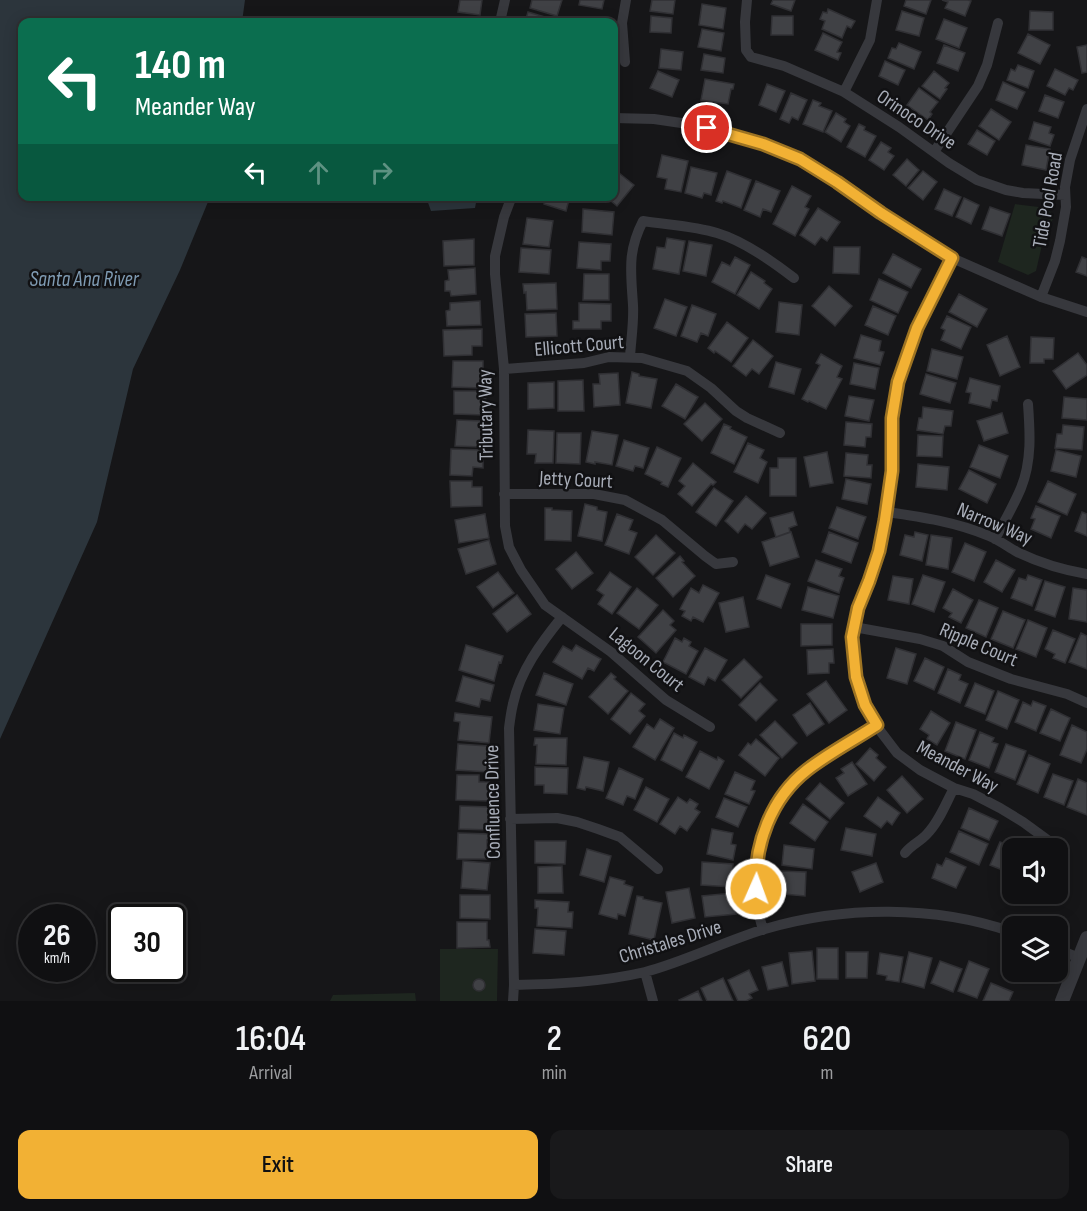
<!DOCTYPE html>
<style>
:root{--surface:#101012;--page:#19191b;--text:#f1f3f6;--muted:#9c9d9f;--line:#303032;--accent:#f2b134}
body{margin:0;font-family:"Sofia Sans Condensed",sans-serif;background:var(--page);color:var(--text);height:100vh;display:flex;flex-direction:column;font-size:22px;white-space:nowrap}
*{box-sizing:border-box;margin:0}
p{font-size:20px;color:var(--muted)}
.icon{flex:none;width:33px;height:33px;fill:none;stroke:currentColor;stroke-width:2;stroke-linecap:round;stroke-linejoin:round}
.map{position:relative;height:1001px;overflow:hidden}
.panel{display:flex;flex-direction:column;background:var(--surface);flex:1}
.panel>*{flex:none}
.top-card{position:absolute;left:18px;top:18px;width:600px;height:183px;border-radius:12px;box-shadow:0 3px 15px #0003,0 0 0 2px var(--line);background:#0b6e4f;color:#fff;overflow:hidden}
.fabs{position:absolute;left:1002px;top:838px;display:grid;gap:12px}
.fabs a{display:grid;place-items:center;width:66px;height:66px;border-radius:12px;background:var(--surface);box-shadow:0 3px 15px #0003,0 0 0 2px var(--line);font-size:30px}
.speed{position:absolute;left:18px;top:904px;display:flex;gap:12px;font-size:30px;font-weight:700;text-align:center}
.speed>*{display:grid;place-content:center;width:78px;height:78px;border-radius:50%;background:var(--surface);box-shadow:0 3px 15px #0003,0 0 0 2px var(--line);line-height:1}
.speed small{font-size:15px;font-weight:400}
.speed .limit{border:3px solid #111;border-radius:9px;background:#fff;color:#111}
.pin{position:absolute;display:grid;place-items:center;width:51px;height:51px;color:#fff;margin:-26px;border:3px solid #fff;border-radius:50%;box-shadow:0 2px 6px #0007}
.me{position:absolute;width:66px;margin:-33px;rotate:2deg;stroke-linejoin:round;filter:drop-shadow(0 0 4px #0008)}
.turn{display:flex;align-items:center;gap:21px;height:126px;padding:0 18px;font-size:27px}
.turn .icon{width:78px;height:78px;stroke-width:2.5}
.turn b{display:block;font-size:42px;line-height:51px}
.lanes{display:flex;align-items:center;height:57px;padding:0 18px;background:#0003;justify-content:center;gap:30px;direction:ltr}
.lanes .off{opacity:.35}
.eta{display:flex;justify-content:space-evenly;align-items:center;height:102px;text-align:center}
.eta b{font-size:36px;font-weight:600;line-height:42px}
.button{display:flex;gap:12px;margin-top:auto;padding:12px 18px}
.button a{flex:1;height:69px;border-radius:12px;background:var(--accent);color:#111;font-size:24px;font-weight:600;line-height:69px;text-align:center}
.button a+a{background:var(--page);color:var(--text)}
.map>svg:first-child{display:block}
.green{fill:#1e261f}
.water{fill:#2c353c}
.building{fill:#404145;stroke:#303034;stroke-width:1.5}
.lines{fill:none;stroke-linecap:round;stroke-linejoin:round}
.minor{stroke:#37383d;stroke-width:10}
.tertiary{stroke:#37383d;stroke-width:14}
.route-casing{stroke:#9d7322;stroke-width:15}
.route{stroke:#f2b134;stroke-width:10}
.labels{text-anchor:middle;stroke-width:5;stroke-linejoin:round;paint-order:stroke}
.street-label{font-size:20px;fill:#a8adb8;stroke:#111113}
.water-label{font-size:21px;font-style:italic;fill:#7f9bb3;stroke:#111113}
</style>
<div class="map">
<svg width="1087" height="1001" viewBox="0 0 1087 1001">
<rect width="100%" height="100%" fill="#161618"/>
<!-- green -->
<path class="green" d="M1015,204L1047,208L1054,216L1042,245L1036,271L1028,275L998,262Z
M440,949H498L497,1001H440Z
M415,993L416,1001H330L333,995Z"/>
<!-- water -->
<path class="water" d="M0,0H245L242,22H22V196L210,197L180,270L133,369L97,522L0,739Z
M426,197V196L477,197L475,208L431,211Z"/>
<!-- building -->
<path class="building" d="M460,0H482L480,15L458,12Z
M532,0H562L557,16L530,8Z
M580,0H604L602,9L579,5Z
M652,0H675L673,14L650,11Z
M773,0H795L791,11L771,4Z
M906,0H931L926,14L904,6Z
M942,0H968L971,1L965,16L945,8L948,2Z
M702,4L726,8L723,29L699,25Z
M828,9L855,21L851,28L847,26L842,38L822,29L825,21L820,19L823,12L827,13Z
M902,11L924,18L919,36L896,30Z
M1030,11L1053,12V30H1029Z
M528,12L555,20L554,22H525Z
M651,16L672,18L671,33L650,32Z
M772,16H793V35H771Z
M597,17V22H574V18Z
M450,18L481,21L480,22H450Z
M944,19L967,28L959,48L936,39Z
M702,29L724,33L721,51L698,47Z
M823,33L842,42L837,52L841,53L838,60L815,50Z
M1028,34L1050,45L1040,64L1018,53Z
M899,43L921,52L914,69L888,58L892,48L896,49Z
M944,45L965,53L958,71L937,63Z
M1087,45V72L1082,73L1077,47Z
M661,49L683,52L681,70L659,68Z
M704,54L725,58L723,73L701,70Z
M885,61L905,70L898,85L879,76Z
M1018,65L1034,71L1028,88L1007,80L1011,69L1015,71Z
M1055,69L1078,80L1073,90L1069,88L1065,95L1047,86Z
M658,71L679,80L672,97L650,88Z
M934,71L949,83L945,88L947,89L940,99L922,86Z
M705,79L734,84L733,89H731L728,104L701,100Z
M1003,82L1025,92L1017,109L996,100Z
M767,84L785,91L776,112L759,105Z
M919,88L938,102L930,112L932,114L928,120L907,105Z
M791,93L807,100L798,120L792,117L789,123L780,119Z
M1045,95L1064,102L1058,118L1039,111Z
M813,100L821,103L819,106L832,111L823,132L803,124Z
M991,109L1011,122L999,140L979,126Z
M836,113L846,119L844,122L850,126L841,142L825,132Z
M1034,122L1051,127L1049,133L1054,135L1050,146L1029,139Z
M859,124L865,127L864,130L876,136L865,157L847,147Z
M977,130L995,141L987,155L968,144Z
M881,142L891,148L888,152L894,156L884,170L869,160Z
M1026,145L1050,149L1046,170L1022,165Z
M662,155L688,161L681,192L665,189L667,179L657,177Z
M907,159L919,170L906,186L893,175Z
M691,167L717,173L711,195L704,193L702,198L685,193Z
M614,169L634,185L617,206L605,196H614Z
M727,171L751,180L741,208L723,201L722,203L716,201Z
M923,171L937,182L923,200L908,188Z
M756,181L780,191L771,212L763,209L760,217L744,210Z
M792,186L811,196L805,207L809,209L795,236L773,224Z
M944,189L961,197L952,216L935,209Z
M544,196H570L566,211L544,204L546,197Z
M964,198L979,205L971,224L956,217Z
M990,207L1010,214L1002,236L982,229Z
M818,208L840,222L827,241L821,237L815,245L800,235Z
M583,209L614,212L612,235L582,232Z
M527,218L553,221L549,247L523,244Z
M667,238L685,241L679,274L653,269L657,247L665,248Z
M474,239V265L444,266L443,241Z
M689,241L712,245L706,276L683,271Z
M579,242L611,244L610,261H601V270L577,268Z
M834,247H860L859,274L833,273Z
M521,248L551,250L549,274L519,272Z
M893,254L921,269L911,288L883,273Z
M735,257L750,265L735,294L712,282L722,262L730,266Z
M1082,257L1087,259V276L1076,272Z
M475,268L476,294L451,296L450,291H445V281L449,280L448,270Z
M751,272L765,281L764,283L772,289L759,309L737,295Z
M584,274H609V300H583Z
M879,279L908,292L898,313L870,300Z
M556,283L557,309L527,310L526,292L524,293L523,284Z
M829,286L852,306L835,326L812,306Z
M959,294L987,309L977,327L949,312Z
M665,299L687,307L676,336L654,328Z
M480,301L481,325L447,326L446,311L450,310V303Z
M779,302L802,305L799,335L776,332Z
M579,303L611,304V321H601V329H573V321H579Z
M692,305L716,314L708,336L701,333L697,342L681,336Z
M873,306L896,316L888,335L865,325Z
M556,313L557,336L526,337L525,314Z
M947,316L971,327L961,349L941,340L945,330L941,328Z
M727,322L748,338L731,362L715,351L714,353L708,348Z
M482,329V346H472V355L444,356L443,330Z
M861,335L881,341L879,351L884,352L880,365L854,358Z
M1007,336L1020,367L1000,376L987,345Z
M1031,337L1054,338L1053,359H1044V363H1030Z
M753,340L773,356L759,374L752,369L746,376L733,366Z
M932,349L963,357L957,379L927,371Z
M1078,353L1087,365V375L1066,389L1053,371Z
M821,354L842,366L837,377L842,379L826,409L809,401L808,402L802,399L820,365L816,363Z
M453,361H483V369H481V388L452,387Z
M776,362L801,369L794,394L769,387Z
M854,363L879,368L875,389L850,384Z
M632,372L639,374V376L657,379L651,408L626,403Z
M618,373L620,405L594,407L593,384H600L599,374Z
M926,374L956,383L950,403L920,394Z
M970,378L1000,386L997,401L992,400L990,408L969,403L971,393L966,392Z
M583,380L584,411H558V381Z
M554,382V408L528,409V383Z
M676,384L698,397L685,419L662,406Z
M454,391H486L485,415L454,414Z
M849,396L874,400L869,421L845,416Z
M1064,397L1087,399V420L1062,418Z
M705,403L722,419L702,441L684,424Z
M923,407L953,411L951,426H945L943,434L917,430L919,418H922Z
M1002,413L1008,433L984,441L977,421Z
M457,420L483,421L482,447L455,446Z
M846,422L872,424L871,437H866L865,447L844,445Z
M724,424L731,427L730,429L747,437L734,464L711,453Z
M1063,425L1084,427L1082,450L1055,448L1057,434H1062Z
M528,430L554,431L553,463H535L536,454H527Z
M592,431L618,435L612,465L595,462V464L586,462Z
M557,433H581L580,464L556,463Z
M918,435L943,436L942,457L917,456Z
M624,440L649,448L643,468L635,466L633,471L616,466Z
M748,443L764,450L760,458L767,462L758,483L734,472Z
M979,445L1008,456L1000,478L970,467Z
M657,447L681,458L668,487L661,484L662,482L645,474Z
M451,449L483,450V468L473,467L472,476L450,475Z
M1056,450L1081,456L1076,477L1051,471Z
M827,452L833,483L810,487L804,457Z
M846,453L868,455L867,465H872L871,478L844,476Z
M778,458H796V496H770V468H778Z
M693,463L716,482L713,485L711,484L692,506L678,494L685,486L679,481Z
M918,464L949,467L947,490L916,487Z
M969,470L996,484L987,503L959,489Z
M846,479L871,484L867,504L842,499Z
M450,481H472V487H482V506L451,507Z
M1048,481L1076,494L1067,515L1038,502Z
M714,488L733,501L716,526L696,512Z
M746,496L766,513L752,529L745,524L738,533L725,521Z
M585,504L597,507V510L607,512L602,541L578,536Z
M1036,506L1060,516L1051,538L1031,529L1035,519L1031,518Z
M837,507L866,517L858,539L829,528Z
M545,508H552V510L572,511L571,541L545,540Z
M793,512L797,525L789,528L790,532L776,537L770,518Z
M1082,512L1087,514V536L1075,531Z
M485,514L489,538L459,543L455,520Z
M617,514L633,520L629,530L637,533L629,554L605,545Z
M791,532L799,557L770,566L762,542Z
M829,532L858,543L851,563L822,552Z
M915,532L928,535L922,561L900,555L905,535L914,537Z
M656,535L675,553L653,575L635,557Z
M931,535L952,538L948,569L926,565Z
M489,540L496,564L466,574L458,549Z
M965,543L986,552L974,581L952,572Z
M576,552L593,573L572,589L556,569Z
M680,556L684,561L682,562L695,576L673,597L656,578Z
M816,560L842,569L839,576L844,578L839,593L808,581Z
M996,560L1015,570L1002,592L984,582Z
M498,572L514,593L493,608L477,587Z
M610,572L631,587L612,614L598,604L604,595L597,590Z
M766,575L790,584L781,608L757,599Z
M923,575L945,582L934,612L912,604Z
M1028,575L1042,580L1032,606L1011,598L1019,578L1026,580Z
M893,576L913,579L909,604L888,600Z
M1045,581L1065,587L1055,617L1035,610Z
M703,585L719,593L703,622L693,617L691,621L682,616L685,611L680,609L691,588L699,593Z
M808,587L839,596L833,618L802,610Z
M637,588L658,605L639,629L617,613Z
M1073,588L1087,590V622L1069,619Z
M953,589L973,600L961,623L949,617L952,613L943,608Z
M517,595L531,614L507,632L493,614Z
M743,597L749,627L726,632L719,603Z
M979,600L998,608L986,637L966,628Z
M663,610L674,621L670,625L676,630L656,653L638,637Z
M1003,611L1025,620L1013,648L991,639Z
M1028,620L1047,628L1036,657L1016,649Z
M801,624H832V645L801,646Z
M1053,630L1075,639L1065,663L1053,658L1055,654L1045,649Z
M1081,633L1087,636V669L1069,662Z
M675,638L682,642L684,638L691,642L689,646L698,651L686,674L663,662Z
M466,645L503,656L501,663L499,662L494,681L459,670Z
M576,645L601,659L594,671L588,668L582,679L553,662L563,646L572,651Z
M705,648L727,660L715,681L708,677L704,685L689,677Z
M896,648L916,654L907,684L887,678Z
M833,649L834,663H829V673L808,674L807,650Z
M925,658L944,667L934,690L914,681Z
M744,659L762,677L741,698L722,680Z
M948,669L961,675L959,680L968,684L960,703L938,693Z
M544,673L573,684L566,705L536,695Z
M611,673L616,677L614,679L628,691L608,714L589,697Z
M463,676L494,685L490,701L481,699L479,707L456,701Z
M826,681L847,710L829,723L807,694Z
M760,683L777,700L756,721L739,705Z
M975,683L994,691L985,714L965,706Z
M998,691L1019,700L1007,729L986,720Z
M631,693L645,704L639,711L645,716L630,734L611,719Z
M1033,701L1046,706L1036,731L1015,722L1023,702L1031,706Z
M810,703L824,724L807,736L793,715Z
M538,704L564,708L560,734L534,730Z
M1051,709L1070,718L1060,741L1040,733Z
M931,711L950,723L937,745L927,739L929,735L920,729Z
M455,713L492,717L489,743L458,740L460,722L454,721Z
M660,719L674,728L655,760L633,747L647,724L654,729Z
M775,721L797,743L782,758L760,735Z
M956,722L976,730L965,759L945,751Z
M1072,725L1087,732V749L1081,763L1060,755Z
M980,732L994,738L992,742L998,744L989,768L969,760Z
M674,733L683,738L684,735L697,742L682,771L661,760Z
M535,738H567L566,765L536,764L537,745H534Z
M756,739L779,758L765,776L739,755L748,743L751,745Z
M458,744L488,746L486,763H490L489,772L456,770Z
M1006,744L1026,751L1015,780L995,772Z
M870,748L878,755L876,758L886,767L874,781L856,764Z
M700,751L717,760L718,757L724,761L709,789L686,777Z
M1029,755L1050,764L1038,793L1017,784Z
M584,757L609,762L603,791L586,787L585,790L577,788Z
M852,762L867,784L848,796L836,778L844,773L841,769Z
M535,767L568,768L567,794L544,793V785H535Z
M619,768L643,779L635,799L627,796L623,805L606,798Z
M735,772L755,781L751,790L755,791L749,804L725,794Z
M1053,774L1073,781L1064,805L1044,797Z
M457,775H479V782H489V801L456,800Z
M902,776L923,799L907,813L887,790Z
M1078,779L1087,783V815L1067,807Z
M820,783L844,803L830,819L806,799Z
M646,787L669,799L657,822L634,810Z
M678,797L687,803L690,799L698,804L695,809L700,812L687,831L680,826L675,834L660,824Z
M878,797L900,813L892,825L887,821L881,828L864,816Z
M724,798L747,807L738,827L716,817Z
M803,804L828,822L815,841L790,823Z
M460,806L491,807V830L459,829Z
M969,808L998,821L989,840L961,828Z
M846,828L876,834L872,856L841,850Z
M712,829L733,833L731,844L736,845L733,860L707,854Z
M959,831L988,844L979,865L950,852Z
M458,833L490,834V840H487V859H457Z
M535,841H566L565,864L535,863Z
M1000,842L1018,849H1012V866L1010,873L990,865Z
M784,845L814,849L812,869L782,865Z
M587,849L611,856L604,882L580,875Z
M946,858L966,867L956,888L932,878L937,864L942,866Z
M463,861L490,863L487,890L461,888Z
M702,862L733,864L732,887L701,885Z
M876,863L883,882L860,892L852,872Z
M562,866L563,893H538V867Z
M1058,867L1069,871L1059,896L1055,894H1058Z
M780,871L806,872L805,896L783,894L784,885H779Z
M610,877L625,881L624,884L633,887L625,916L618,914L617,919L599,914Z
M689,888L695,918L672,923L666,892Z
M733,893L736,914L705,917L702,896Z
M460,895H490V919L460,918Z
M637,896L643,897V899L662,903L654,940L629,934Z
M535,900L569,902L568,912H573L572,928L537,926L538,908H535Z
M457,922H487V940H489L490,947L457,948Z
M535,929L566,931L564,955L533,953Z
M817,948H838V979H817Z
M812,951L815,981L792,984L789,953Z
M846,952H868L867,978H846Z
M909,952L932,958L924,988L902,982Z
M880,953L903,957L899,982L886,980L887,976L877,974Z
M940,961L962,969L953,992L931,983Z
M969,961L989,969L977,998L958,991Z
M782,962L788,986L768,990L762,967Z
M749,970L758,990L749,994L752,998L746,1001H738L728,980Z
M723,978L733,1001H707L701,988Z
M473 985a6 6 0 1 1 12 0a6 6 0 1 1-12 0Z
M991,983L1013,992L1009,1001H983Z
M698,991L702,1001H680L679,1000Z"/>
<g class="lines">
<!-- minor -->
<path class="minor" d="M747,0L745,22L746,50L751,57L784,66L844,92L899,127L949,163L977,180L1006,190L1023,193L1065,195
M500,22L505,0
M625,62L622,23L626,0
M844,92L870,40L877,0
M614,118L654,119L688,124L726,133L763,144L800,159L837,182L881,213L952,258L1041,297L1087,312
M934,152L978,86L987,65L998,23
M512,196L504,217L495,256V274L504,369L505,526L509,547L521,570L545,605L611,652L666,700L710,727
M952,258L917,328L898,382L892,418V471L886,520L879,551L869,581L858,608L852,637L856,677L865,705L881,732L897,753L920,770L954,788L973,794L1000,808L1023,822L1049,841
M1041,297L1055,261L1060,241L1066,207L1065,187L1070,160L1087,109
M630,357C631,340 634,322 633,305C631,272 627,252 643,221C668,225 694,226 717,233C744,241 772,261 794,278
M504,369L584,363L609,357L642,358L687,371L711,388L736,411L747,418L780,433
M504,494H594L625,500L662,520L705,556L716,564L733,562
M887,512C922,517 956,522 989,536C999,540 1008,547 1017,552C1040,563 1062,570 1087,574
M995,539C1004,522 1014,505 1021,488C1032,461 1030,432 1028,404
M854,627L920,639L943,646L968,662L1011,679L1067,694L1087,703
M510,819L557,818L577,822L598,829L620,837L658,869
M905,853C912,844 920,842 927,834C939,822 946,803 954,788
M763,930C747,878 757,818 797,779C818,759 852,741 877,725
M1058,949L1079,958
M645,972L653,1001
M514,985C558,984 602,982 645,972C686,961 725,941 765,929C843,906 935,905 1012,932
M513,1001L514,985L509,728C510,720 511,712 513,704C520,671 541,643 562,617"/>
<!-- tertiary -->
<path class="tertiary" d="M1062,1001L1087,938"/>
</g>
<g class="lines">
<!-- route casing -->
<g class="route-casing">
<path id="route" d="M707,128L763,144L800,159L837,182L881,213L952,258L917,328L898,382L892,418V471L885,520L879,551L869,581L858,608L852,637L856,677L865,705L877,725C854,740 829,753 807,770C771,798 754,845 756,889"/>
</g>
<!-- route -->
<use href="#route" class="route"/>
</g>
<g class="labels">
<!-- street labels -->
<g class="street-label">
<text transform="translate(917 119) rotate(34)" y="7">Orinoco Drive</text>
<text transform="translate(1047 200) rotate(-80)" y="7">Tide Pool Road</text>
<text transform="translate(579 345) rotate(-5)" y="7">Ellicott Court</text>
<text transform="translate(485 415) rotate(-91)" y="7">Tributary Way</text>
<text transform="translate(576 479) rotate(3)" y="7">Jetty Court</text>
<text transform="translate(995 523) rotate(23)" y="7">Narrow Way</text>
<text transform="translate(979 644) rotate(23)" y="7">Ripple Court</text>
<text transform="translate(647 659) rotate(39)" y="7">Lagoon Court</text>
<text transform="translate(958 766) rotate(28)" y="7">Meander Way</text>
<text transform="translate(492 802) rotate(-91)" y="7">Confluence Drive</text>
<text transform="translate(670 941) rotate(-17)" y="7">Christales Drive</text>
</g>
<!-- water labels -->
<g class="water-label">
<text x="84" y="286">Santa Ana River</text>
</g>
</g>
</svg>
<div class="fabs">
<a><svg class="icon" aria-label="sound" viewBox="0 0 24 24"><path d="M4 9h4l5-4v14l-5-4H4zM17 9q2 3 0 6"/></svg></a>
<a><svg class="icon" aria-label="layers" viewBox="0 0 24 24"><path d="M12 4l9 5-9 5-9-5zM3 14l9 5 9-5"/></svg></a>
</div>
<div class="speed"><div>26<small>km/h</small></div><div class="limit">30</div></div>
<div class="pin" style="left:707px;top:128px;background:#d93025"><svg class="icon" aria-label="arrive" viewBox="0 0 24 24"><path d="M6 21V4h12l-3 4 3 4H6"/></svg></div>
<svg class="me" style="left:756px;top:889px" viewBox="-20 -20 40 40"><circle r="17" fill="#f2b134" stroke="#fff" stroke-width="3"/><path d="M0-11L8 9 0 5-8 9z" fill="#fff"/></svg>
<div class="top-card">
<div class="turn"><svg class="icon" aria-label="left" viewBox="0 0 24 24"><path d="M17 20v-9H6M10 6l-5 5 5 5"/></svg><div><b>140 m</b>Meander Way</div></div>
<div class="lanes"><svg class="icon" aria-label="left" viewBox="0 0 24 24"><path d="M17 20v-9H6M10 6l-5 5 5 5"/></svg><svg class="icon off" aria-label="ahead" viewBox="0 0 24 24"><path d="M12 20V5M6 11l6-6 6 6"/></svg><svg class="icon off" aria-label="right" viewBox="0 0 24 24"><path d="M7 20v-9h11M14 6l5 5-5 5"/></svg></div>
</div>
</div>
<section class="panel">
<div class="eta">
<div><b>16:04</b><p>Arrival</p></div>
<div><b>2</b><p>min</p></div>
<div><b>620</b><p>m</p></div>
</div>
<div class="button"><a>Exit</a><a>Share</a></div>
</section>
